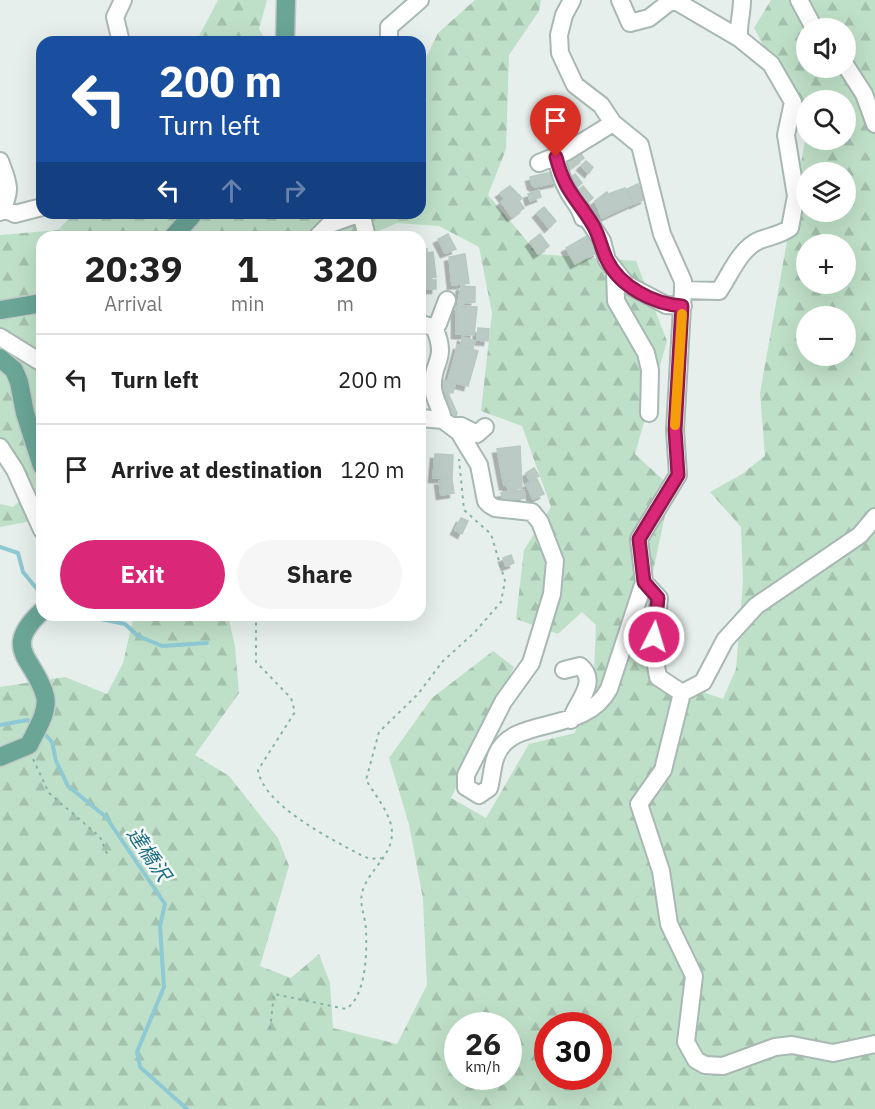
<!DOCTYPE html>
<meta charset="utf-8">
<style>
:root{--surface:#fff;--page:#f6f6f6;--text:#222;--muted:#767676;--line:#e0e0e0;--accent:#db2777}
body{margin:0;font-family:"IBM Plex Sans","Noto Sans JP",sans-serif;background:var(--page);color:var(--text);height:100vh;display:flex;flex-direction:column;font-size:22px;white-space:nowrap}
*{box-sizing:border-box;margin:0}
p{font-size:20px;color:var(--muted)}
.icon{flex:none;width:33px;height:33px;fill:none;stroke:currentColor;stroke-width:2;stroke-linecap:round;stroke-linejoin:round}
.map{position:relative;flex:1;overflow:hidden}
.details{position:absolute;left:36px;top:231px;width:390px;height:390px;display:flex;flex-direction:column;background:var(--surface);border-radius:18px;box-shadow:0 6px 24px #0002}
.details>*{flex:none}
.top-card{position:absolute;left:36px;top:36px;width:390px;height:183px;border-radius:18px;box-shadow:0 6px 24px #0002;background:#1a4fa0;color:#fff;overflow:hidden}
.fabs{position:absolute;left:796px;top:18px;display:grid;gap:12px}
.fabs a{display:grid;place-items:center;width:60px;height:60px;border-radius:50%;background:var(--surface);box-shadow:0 6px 24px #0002;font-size:30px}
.speed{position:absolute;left:444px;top:1012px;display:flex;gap:12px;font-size:30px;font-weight:700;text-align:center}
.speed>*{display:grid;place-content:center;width:78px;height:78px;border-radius:50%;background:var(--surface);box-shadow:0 6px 24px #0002;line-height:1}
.speed small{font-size:15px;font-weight:400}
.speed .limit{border:9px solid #d22;background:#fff;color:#111}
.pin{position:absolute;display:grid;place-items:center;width:51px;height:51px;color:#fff;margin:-62px -26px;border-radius:50% 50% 50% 0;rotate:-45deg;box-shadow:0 0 6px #0007}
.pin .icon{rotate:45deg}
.me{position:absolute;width:66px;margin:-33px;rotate:5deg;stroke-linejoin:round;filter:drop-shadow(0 0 4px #0008)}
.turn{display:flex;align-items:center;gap:21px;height:126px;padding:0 24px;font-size:27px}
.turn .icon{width:78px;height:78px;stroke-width:2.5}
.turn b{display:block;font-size:42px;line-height:51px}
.lanes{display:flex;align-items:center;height:57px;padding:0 24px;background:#0003;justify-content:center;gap:30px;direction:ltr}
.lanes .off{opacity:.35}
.eta{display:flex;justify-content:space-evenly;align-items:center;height:102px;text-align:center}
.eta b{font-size:36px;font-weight:700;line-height:42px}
.primary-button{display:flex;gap:12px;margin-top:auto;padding:12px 24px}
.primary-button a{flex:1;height:69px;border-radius:36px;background:var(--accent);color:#fff;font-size:24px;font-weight:700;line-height:69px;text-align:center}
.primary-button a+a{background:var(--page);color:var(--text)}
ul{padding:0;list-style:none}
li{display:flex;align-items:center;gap:18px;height:90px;padding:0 24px;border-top:2px solid var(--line)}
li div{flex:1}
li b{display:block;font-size:22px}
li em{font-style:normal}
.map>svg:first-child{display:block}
.forest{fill:url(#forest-firs);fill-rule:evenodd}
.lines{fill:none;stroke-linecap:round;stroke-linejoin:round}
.stream{stroke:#8ec9d4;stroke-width:4}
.building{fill:#bbcac4;stroke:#b8c9c2;stroke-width:1.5;filter:url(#shadow)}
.minor-casing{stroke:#a8b8b2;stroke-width:20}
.major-casing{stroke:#c2cac8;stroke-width:21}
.path{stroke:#86b3a5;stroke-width:2;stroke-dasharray:3 4.5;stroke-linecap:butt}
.minor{stroke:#fff;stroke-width:16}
.major{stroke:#6aa596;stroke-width:18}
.route-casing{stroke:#8e194d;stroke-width:15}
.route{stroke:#db2777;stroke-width:10}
.slow{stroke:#f59e0b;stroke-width:10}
.labels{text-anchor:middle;stroke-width:5;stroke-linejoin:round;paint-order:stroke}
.water-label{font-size:20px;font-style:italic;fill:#1c6f80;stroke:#f7fbf9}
</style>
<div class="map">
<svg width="875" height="1109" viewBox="0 0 875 1109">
<defs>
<pattern id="forest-firs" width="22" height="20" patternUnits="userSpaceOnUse" patternTransform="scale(1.5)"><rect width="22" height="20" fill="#bfe0c8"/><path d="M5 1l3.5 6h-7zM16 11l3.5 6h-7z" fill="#a4c1ad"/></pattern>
<filter id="shadow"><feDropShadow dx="-4.5" dy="4.5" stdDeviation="0" flood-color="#0004"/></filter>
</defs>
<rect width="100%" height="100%" fill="#e6efeb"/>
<!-- forest -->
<path class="forest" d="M218,0H267L259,29L267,42H196Z
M475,0H541L539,11L509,55L506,149L488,195L538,254L636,261L667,341L635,454L671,487L639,638L659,677L723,699L736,669L743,582L741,527L710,492L742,474L765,456L760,393L807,129L754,28L771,0H875V1109H0V687L65,677L107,694L123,663L134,615H228L235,647L239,693L195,755L229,776L278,838L289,866L260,966L291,978L319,954L330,983L333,1028L397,1044L427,985L423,899L409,824L389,758L432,698L493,651L514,667L451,798L486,818L529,744L575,733L594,671L596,625L582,612L558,634L516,619L524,550L551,507L522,426L481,411L492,313L479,247L439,226L397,223L365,237H42V519L0,527V504L13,507L34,487L8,443L0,437V235L58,230L74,213H420V70L438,33ZM807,28H846V68H807ZM807,100H846V140H807ZM807,172H846V212H807ZM807,244H846V284H807ZM807,316H846V356H807ZM458,1026H508V1077H458ZM548,1026H598V1077H548Z"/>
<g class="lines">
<!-- stream -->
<path class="stream" d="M0,547L18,553L23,572L42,595
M81,615L125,624L138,636L162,646L207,643
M0,725L28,720L33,724
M41,730L52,742L56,761L68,786L106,817L165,904L160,926L164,987L137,1052L140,1067L187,1109"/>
</g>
<!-- building -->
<path class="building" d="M577,149L584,158L570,168L564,160Z
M586,161L593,167L589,173L581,166Z
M556,171L558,182L535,187L532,185L530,177Z
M575,174L582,183L575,189L567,180Z
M638,184L645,199L634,204L627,189Z
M510,186L522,198L519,201L524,208L512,217L501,202L505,199L500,193Z
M583,186L593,198L587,203L577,191Z
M625,188L632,204L602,218L595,201L607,192L608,194Z
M539,190L541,197L530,201L528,194Z
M544,207L556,221L549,228L537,213Z
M448,234L456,249L445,253L438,239Z
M540,234L549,246L538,254L530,242Z
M590,234L598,252L575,264L566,248Z
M427,249V253L433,252L436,277L424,278L421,250Z
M465,254L469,283L452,285L449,257Z
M422,280H436V289H422Z
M461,286L475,287V302L458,304Z
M456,306L477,307L474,335L456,334Z
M478,328L489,329L488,341L477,340Z
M462,337L475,341L473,348L461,345Z
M458,345L478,351L468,386L448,381Z
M442,380L455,384L453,393L439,391Z
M448,393L457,413L455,419L444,412L437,398Z
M520,446L522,488L508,490L507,484L504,485L497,449Z
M435,454L453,455L452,478H433Z
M534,468L539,476L530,481L526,473Z
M452,479L454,493L441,495L439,481Z
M537,479L544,494L533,499L526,484Z
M524,490L525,498L503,501L501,493Z
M461,518L468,521L462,534L455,530Z
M511,555L514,563L506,566L503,558Z"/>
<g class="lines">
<!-- minor casing -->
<g class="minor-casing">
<path id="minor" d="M620,0L630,23L649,18L672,0
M674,0L739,38C738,24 742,14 742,0
M799,0L814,28
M121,42L115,17L123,0
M389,42V27L420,0
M846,66L864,94L875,124
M556,157C559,168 561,179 567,189C572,200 580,206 583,218
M0,161C8,182 13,191 0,212
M539,163L566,152L613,123
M2,208L15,214L42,207
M581,209L602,241L607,260L626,284L666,305L683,306
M361,213L367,237
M317,237L330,224L361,213
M615,271L616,301L646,353L650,370L649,413
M683,290L719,291C730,275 740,248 760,240C771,236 780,235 790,228L796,196L786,135L793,102L771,64L739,38
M420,324L434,327L438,324L447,300
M434,327C449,361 431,361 433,388C434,400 442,410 443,420
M0,337L42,363
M420,418L443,420L459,432L479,465L486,501L490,505L495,508L532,512L540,522L555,561L552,594L531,663L503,702L466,775V787L479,795L489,788C492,778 492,766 496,756C512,714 584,736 609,689L644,582L639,539L678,475L675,430L683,290V281L662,234L640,145L613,123L601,105L575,85L560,53L559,35L564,15L572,0
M454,426H461L477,434L485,427
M0,447L15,470L42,530
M644,582L659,598L654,655L658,677L682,693
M564,670L580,666C600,682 575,704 571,720
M682,693L663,770L639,804L661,871L669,924L694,976L686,1042L696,1060L705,1065L723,1066L775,1047L792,1045L833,1053L875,1044
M682,693L703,682L725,640L756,606L860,535L875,517"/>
</g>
<!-- major casing -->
<g class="major-casing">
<path id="major" d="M285,42L286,0
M173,237L194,213
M0,310L42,303
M0,358L14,370L19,382L25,413L42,466
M0,757L29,745C35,732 49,712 45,696C35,658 0,650 42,611"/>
</g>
<!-- path -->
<path class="path" d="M256,615V662L291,698L295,712L258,770C263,805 331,839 361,855L370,859L383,858
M33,759L49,793L100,837L108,856
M270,1029L274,994L346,1009C366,996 367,954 366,932C366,915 357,903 364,887C373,865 397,852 391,825C387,809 374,793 366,780L379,732L418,694L443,661L474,633L501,602L505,581L491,534L464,510L459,459"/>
<!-- minor -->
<use href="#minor" class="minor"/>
<!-- major -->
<use href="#major" class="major"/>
</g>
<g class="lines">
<!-- route casing -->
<g class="route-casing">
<path id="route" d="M556,157C565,192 576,197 593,225C600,237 601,248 607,260C620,287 654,304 682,306L675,430L678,475L639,539L644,582L658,598L654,637"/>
</g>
<!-- route -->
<use href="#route" class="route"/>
<!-- slow -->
<path class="slow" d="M675,425L682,314"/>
</g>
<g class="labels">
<!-- water labels -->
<g class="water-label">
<text transform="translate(149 854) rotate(56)" y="7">達橋沢</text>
</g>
</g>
</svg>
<div class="fabs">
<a><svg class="icon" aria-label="sound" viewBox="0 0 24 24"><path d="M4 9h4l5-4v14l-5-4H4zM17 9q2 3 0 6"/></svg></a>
<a><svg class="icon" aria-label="search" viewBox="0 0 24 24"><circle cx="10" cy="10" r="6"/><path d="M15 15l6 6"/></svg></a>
<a><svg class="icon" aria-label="layers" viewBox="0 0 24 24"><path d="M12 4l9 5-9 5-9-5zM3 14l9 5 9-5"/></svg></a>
<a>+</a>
<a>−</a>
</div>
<div class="speed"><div>26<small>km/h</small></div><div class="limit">30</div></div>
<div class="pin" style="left:556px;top:157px;background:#d93025"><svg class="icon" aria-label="arrive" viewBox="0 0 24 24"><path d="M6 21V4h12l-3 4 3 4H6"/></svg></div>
<svg class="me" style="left:654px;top:637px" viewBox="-20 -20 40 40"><circle r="17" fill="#db2777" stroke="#fff" stroke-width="3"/><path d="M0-11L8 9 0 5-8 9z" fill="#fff"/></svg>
<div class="top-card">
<div class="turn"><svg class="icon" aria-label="left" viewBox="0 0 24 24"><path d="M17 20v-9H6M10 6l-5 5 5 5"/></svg><div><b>200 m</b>Turn left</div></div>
<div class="lanes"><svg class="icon" aria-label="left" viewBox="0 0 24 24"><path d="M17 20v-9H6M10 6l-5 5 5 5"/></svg><svg class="icon off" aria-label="ahead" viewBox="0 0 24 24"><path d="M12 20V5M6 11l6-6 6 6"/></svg><svg class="icon off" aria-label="right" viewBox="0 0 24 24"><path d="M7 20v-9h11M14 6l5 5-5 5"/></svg></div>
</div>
<section class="details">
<div class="eta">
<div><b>20:39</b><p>Arrival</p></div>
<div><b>1</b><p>min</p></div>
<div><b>320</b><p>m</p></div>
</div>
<ul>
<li><svg class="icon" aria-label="left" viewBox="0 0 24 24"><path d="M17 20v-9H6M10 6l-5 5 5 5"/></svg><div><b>Turn left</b></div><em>200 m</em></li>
<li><svg class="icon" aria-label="arrive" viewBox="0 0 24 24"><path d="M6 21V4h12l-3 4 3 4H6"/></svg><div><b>Arrive at destination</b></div><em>120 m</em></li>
</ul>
<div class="primary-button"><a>Exit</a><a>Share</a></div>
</section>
</div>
